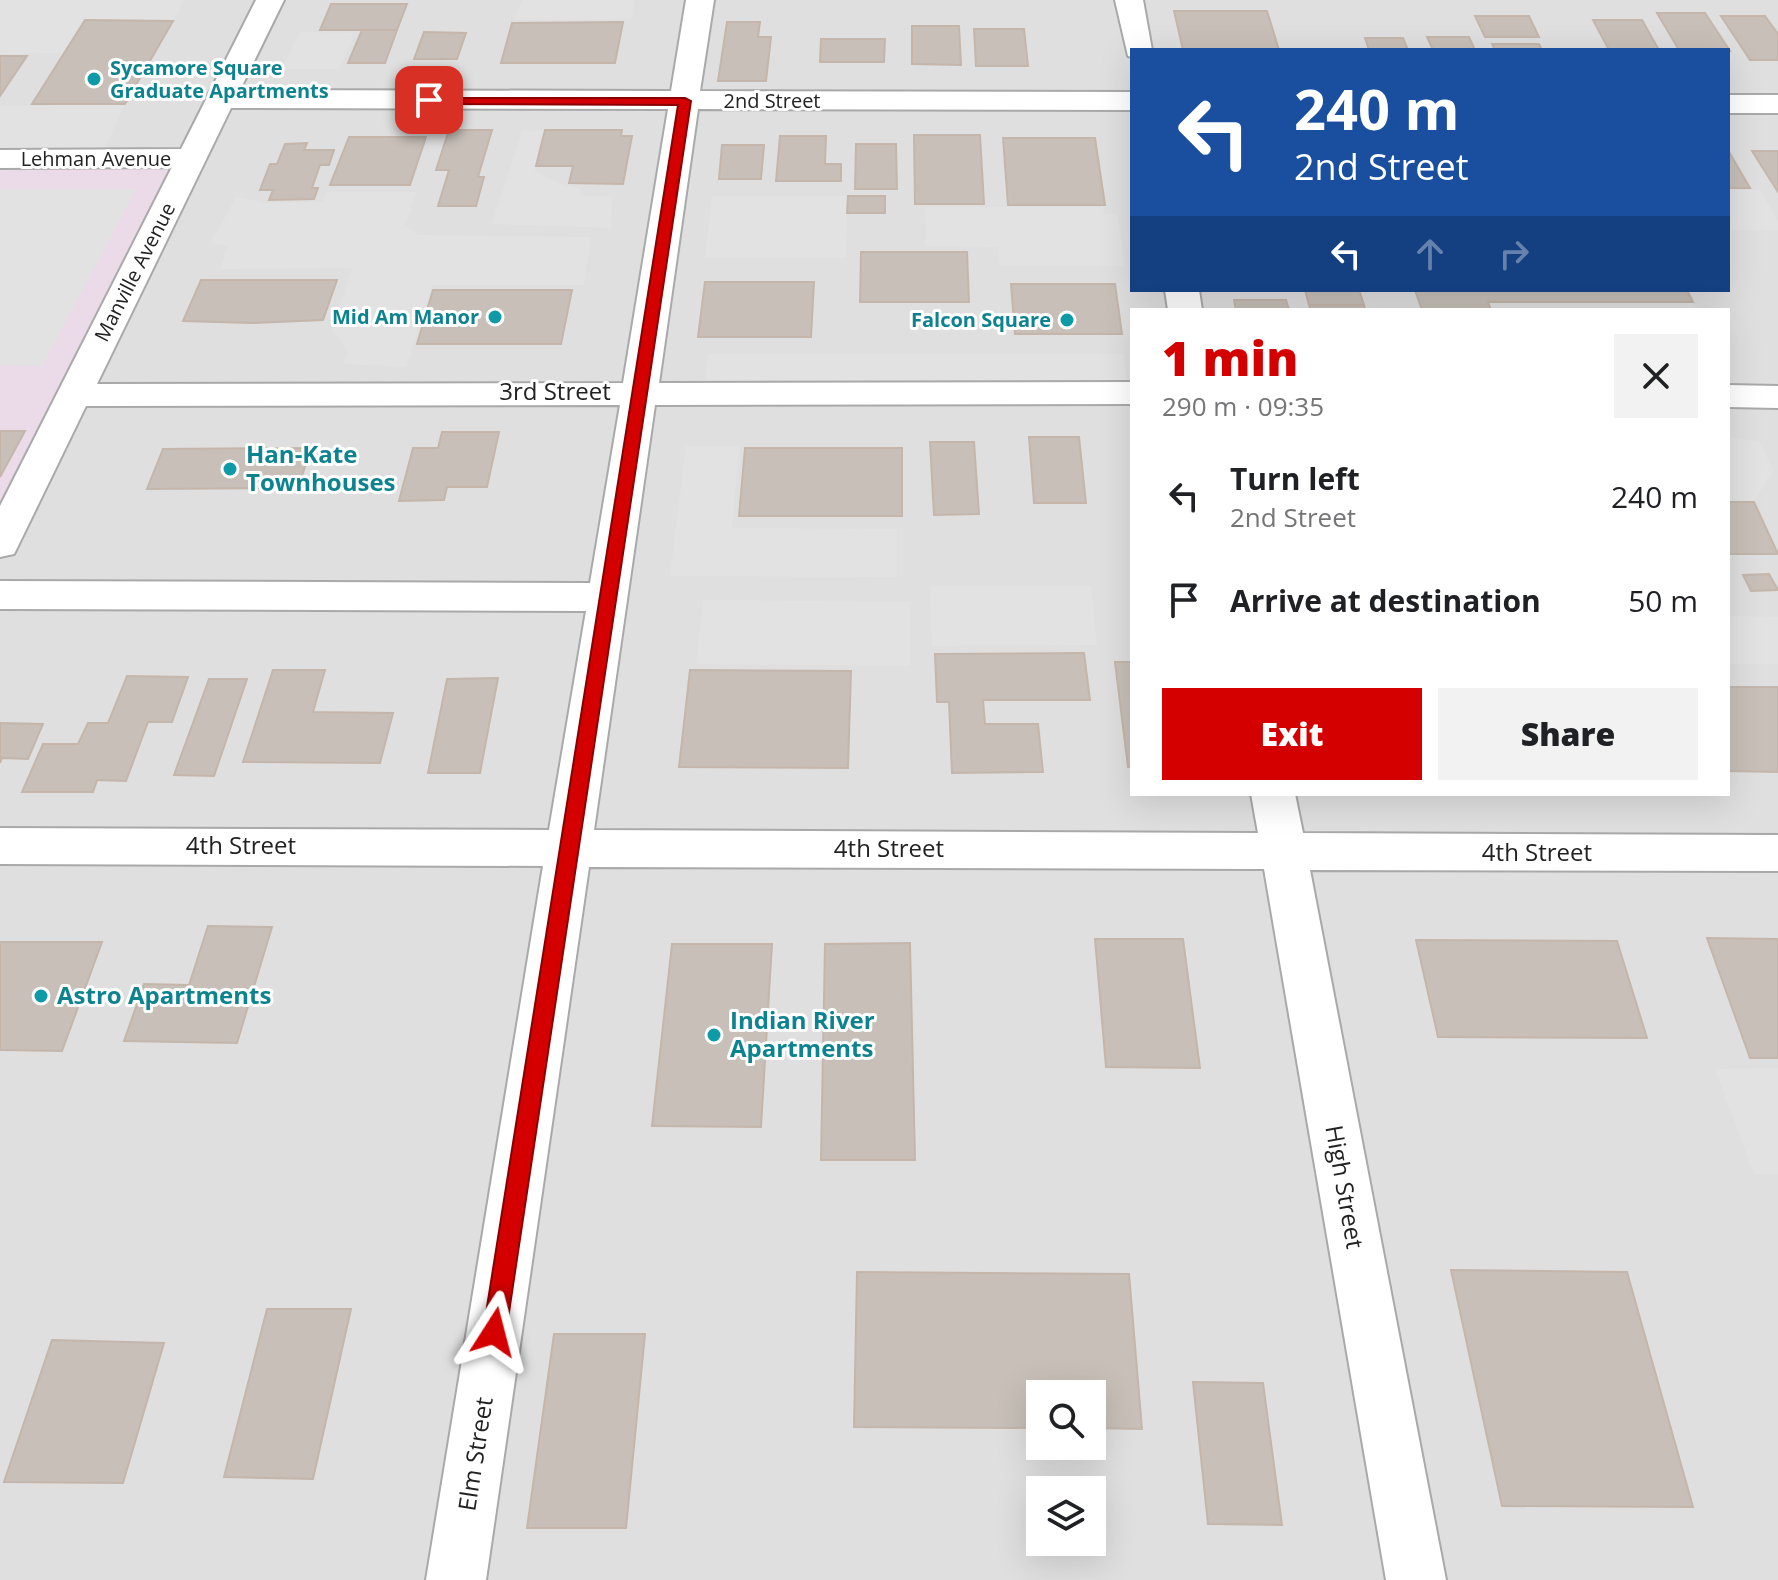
<!DOCTYPE html>
<meta charset="utf-8">
<style>
:root{--surface:#fff;--page:#f2f2f2;--text:#202124;--muted:#757577;--accent:#d40000}
body{margin:0;font-family:"Open Sans",sans-serif;background:var(--page);color:var(--text);height:100vh;display:flex;flex-direction:column;font-size:30px;white-space:nowrap}
*{box-sizing:border-box;margin:0}
p{font-size:26px;color:var(--muted)}
.icon{flex:none;width:44px;height:44px;fill:none;stroke:currentColor;stroke-width:2;stroke-linecap:round;stroke-linejoin:round}
.map{position:relative;flex:1;overflow:hidden}
.panel{position:absolute;left:1130px;top:308px;width:600px;height:488px;display:flex;flex-direction:column;background:var(--surface);border-radius:0px;box-shadow:0 8px 32px #0002}
.panel>*{flex:none}
.banner{position:absolute;left:1130px;top:48px;width:600px;height:244px;border-radius:0px;box-shadow:0 8px 32px #0002;background:#1a4fa0;color:#fff;overflow:hidden}
.buttons{position:absolute;left:1026px;top:1380px;display:grid;gap:16px}
.buttons a{display:grid;place-items:center;width:80px;height:80px;border-radius:0px;background:var(--surface);box-shadow:0 8px 32px #0002;font-size:40px}
.pin{position:absolute;display:grid;place-items:center;width:68px;height:68px;color:#fff;margin:-34px;border-radius:16px;box-shadow:0 4px 12px #0006}
.me{position:absolute;width:88px;margin:-44px;rotate:9deg;stroke-linejoin:round;filter:drop-shadow(0 0 6px #0008)}
.turn{display:flex;align-items:center;gap:28px;height:168px;padding:0 32px;font-size:36px}
.turn .icon{width:104px;height:104px;stroke-width:2.5}
.turn b{display:block;font-size:56px;line-height:68px}
.lanes{display:flex;align-items:center;height:76px;padding:0 32px;background:#0003;justify-content:center;gap:40px;direction:ltr}
.lanes .off{opacity:.35}
.round{display:grid;place-items:center;flex:none;width:84px;height:84px;border-radius:0px;background:var(--page)}
.overview{display:flex;align-items:center;justify-content:space-between;height:136px;padding:0 32px}
h1{font-size:48px;font-weight:800;line-height:60px;color:var(--accent)}
.cta{display:flex;gap:16px;margin-top:auto;padding:16px 32px}
.cta a{flex:1;height:92px;border-radius:0px;background:var(--accent);color:#fff;font-size:32px;font-weight:800;line-height:92px;text-align:center}
.cta a+a{background:var(--page);color:var(--text)}
ul{padding:0;list-style:none}
li{display:flex;align-items:center;gap:24px;height:104px;padding:0 32px}
li div{flex:1}
li b{display:block;font-size:30px}
li em{font-style:normal}
.map>svg:first-child{display:block}
.residential{fill:#e0dfdf;fill-rule:evenodd}
.industrial{fill:#ebdbe8}
.parking{fill:#e2e2e2}
.building{fill:#c7bfb8;stroke:#c4b6ab;stroke-width:2}
.lines{fill:none;stroke-linecap:round;stroke-linejoin:round}
.minor-casing{stroke:#a9a9a9;stroke-width:4}
.minor{fill:#fff;fill-rule:evenodd}
.route{fill:#d40000;stroke:#8a0000;stroke-width:2}
.culture-dot{fill:#0f9aa8;stroke:#fff;stroke-width:3}
.labels{text-anchor:middle;stroke-width:6;stroke-linejoin:round;paint-order:stroke}
.far-culture-label{font-size:20px;font-weight:bold;fill:#0d838f;stroke:#fff;text-anchor:end}
.far-street-label{font-size:20px;fill:#222;stroke:#fff}
.street-label{font-size:24px;fill:#222;stroke:#fff}
.culture-label{font-size:24px;font-weight:bold;fill:#0d838f;stroke:#fff;text-anchor:start}
</style>
<div class="map">
<svg width="1778" height="1580" viewBox="0 0 1778 1580">
<rect width="100%" height="100%" fill="#f2efe9"/>
<!-- residential -->
<path class="residential" d="M0,0H1778V1580H0ZM1132,50H1728V290H1132ZM1132,310H1728V794H1132ZM1040,1394H1092V1446H1040ZM1040,1490H1092V1542H1040Z"/>
<!-- industrial -->
<path class="industrial" d="M191,158L0,544V159Z"/>
<!-- parking -->
<path class="parking" d="M0,0H184L173,21L85,20L64,53L0,54Z
M522,0H635L631,19L514,20Z
M300,32L355,33L339,69H282Z
M125,104L100,159H0V106Z
M545,130L535,171L557,183L580,188L581,196H612L611,228L492,224L522,131Z
M0,189H136L42,366L0,365Z
M1728,190H1760L1778,221V230H1728Z
M327,192H416L405,225L418,235L591,237L584,285H432L406,367L343,364L348,351L332,329L352,268L220,269L228,246L211,243L236,197L264,203L322,202Z
M712,196H848L846,258H705Z
M925,207H1103L1104,214H1117L1125,266H1000L998,247L926,246Z
M1488,302H1693L1697,310H1491Z
M708,354H1124L1128,393L704,391Z
M1728,437L1760,442L1773,470L1754,502H1728Z
M686,446H739L732,528L897,529V577L670,576Z
M930,586H1091L1097,645L932,646Z
M703,600L910,602V666L696,664Z
M1728,616L1778,617V664H1728Z
M1778,1068V1174H1754L1715,1069Z"/>
<!-- building -->
<path class="building" d="M331,4H407L397,30H320Z
M1174,11H1267L1279,50H1183Z
M1657,13H1705L1730,51L1679,50Z
M1475,16H1529L1539,37H1485Z
M1721,16H1765L1778,34V60H1750Z
M85,20L173,21L125,104H32Z
M1593,20H1642L1659,50H1609Z
M623,22L615,63H501L512,23Z
M727,22H760L758,37H771L766,81H718Z
M912,26H959L961,65L912,64Z
M974,29H1024L1028,66H976Z
M362,30H397L385,63H348Z
M424,32L466,33L457,59H414Z
M1427,37H1469L1475,50H1433Z
M1365,38H1403L1408,50H1369Z
M821,39H885L884,62H820Z
M1492,44H1539L1542,50H1495Z
M0,56H27L0,96Z
M449,130H492L478,177H484L476,206H438L449,170H436Z
M545,130H622L621,136H632L623,184L569,183L573,166H536Z
M914,135H980L984,204H915Z
M780,136H826L825,164H841V181H776Z
M349,137H426L410,185H330Z
M1003,138H1095L1105,205H1008Z
M307,143L304,150H334L329,165H320L312,188H318L314,199L269,200L273,190H260L270,164H277L285,144Z
M856,144H896L897,189H855Z
M722,145H764L761,179H719Z
M1728,150L1750,188H1728Z
M1752,151H1778V192Z
M848,196H885V213H847Z
M861,252H967L969,302H860Z
M201,280H337L323,320L252,323L183,321Z
M705,282H814L811,337H698Z
M1011,284H1115L1122,334H1015Z
M433,290H572L561,344H417Z
M1305,290H1359L1364,305H1309Z
M1415,290H1687L1693,302H1488L1491,310H1422Z
M1234,300H1286L1289,310H1236Z
M1309,305H1364L1365,310H1311Z
M0,431H25L0,477Z
M442,432H499L487,487H447L444,500L399,501L413,448H438Z
M1029,437H1079L1086,503H1034Z
M930,442H974L979,514L934,515Z
M311,448L298,488L147,489L163,449Z
M745,448H902V516H739Z
M1728,502H1754L1778,554H1728Z
M1769,574L1778,590L1751,591L1743,575Z
M1084,653L1090,700H983L985,724H1038L1043,772L952,773L949,702H937L935,654Z
M1115,662H1132V767H1128Z
M273,670H325L313,712L393,713L380,763L243,762Z
M690,670L851,671L848,768L679,767Z
M127,676L188,677L172,722H148L126,781L97,780L93,792H22L43,744H78L88,723H108Z
M498,678L480,773H428L447,679Z
M209,679H247L214,776L174,775Z
M1728,687H1778V772L1728,771Z
M0,723L43,724L28,759L2,758L0,763Z
M208,926L272,927L237,1043L124,1041L144,984L189,985Z
M1707,938L1778,939V1058H1750Z
M1095,939H1183L1200,1068L1106,1067Z
M1416,940L1617,941L1647,1038L1438,1037Z
M0,942H102L62,1051L0,1050Z
M910,943L915,1160H821L825,944Z
M672,944H772L761,1127L652,1126Z
M1451,1270L1627,1272L1693,1507L1502,1506Z
M857,1272L1129,1274L1142,1429L1092,1428V1394H1040V1428L854,1427Z
M267,1309H351L313,1479L224,1477Z
M554,1334H645L626,1528H527Z
M52,1340L164,1343L123,1483L4,1482Z
M1193,1382L1263,1383L1282,1525L1208,1524Z"/>
<g class="lines">
<!-- minor casing -->
<g class="minor-casing">
<path id="minor" d="M256,0H284L240,90L671,91L686,0H714L700,91L1132,92V110L698,109L659,383L1132,382V404L655,405L594,830L1258,833L1251,794H1295L1303,833L1778,835V871L1310,870L1446,1580H1386L1264,869L589,867L486,1580H426L543,866L0,864V828L549,830L586,611L0,609V581L590,583L620,405L86,406L19,544L14,554L0,557V506L172,167L0,168V150L181,149ZM231,108L668,109L623,383L97,384Z
M1115,0H1143L1152,50H1132V57L1128,56Z
M1728,95H1778V113H1728Z
M1165,290H1199L1202,310H1168Z
M1728,385L1778,386V408L1728,407Z"/>
</g>
<!-- minor -->
<use href="#minor" class="minor"/>
</g>
<!-- route -->
<path class="route" d="M425,98H685L691,101L506,1332L503,1340L494,1344L486,1340L483,1332L678,105L429,104L425,103Z"/>
<!-- markers -->
<g class="culture-dot">
<circle cx="94" cy="79" r="8"/>
<circle cx="495" cy="317" r="8"/>
<circle cx="1067" cy="320" r="8"/>
<circle cx="230" cy="469" r="8"/>
<circle cx="41" cy="996" r="8"/>
<circle cx="714" cy="1035" r="8"/>
</g>
<g class="labels">
<!-- far-culture labels -->
<g class="far-culture-label">
<text x="110" y="75" text-anchor="start">Sycamore Square<tspan x="110" dy="23">Graduate Apartments</tspan></text>
<text x="479" y="324">Mid Am Manor</text>
<text x="1051" y="327">Falcon Square</text>
</g>
<!-- far-street labels -->
<g class="far-street-label">
<text x="772" y="108">2nd Street</text>
<text x="96" y="166">Lehman Avenue</text>
<text transform="translate(135 272) rotate(-63)" y="7">Manville Avenue</text>
</g>
<!-- street labels -->
<g class="street-label">
<text x="555" y="400">3rd Street</text>
<text x="241" y="854">4th Street</text>
<text x="889" y="857">4th Street</text>
<text x="1537" y="861">4th Street</text>
<text transform="translate(1344 1187) rotate(80)" y="8">High Street</text>
<text transform="translate(476 1454) rotate(-81)" y="8">Elm Street</text>
</g>
<!-- culture labels -->
<g class="culture-label">
<text x="246" y="463">Han-Kate<tspan x="246" dy="28">Townhouses</tspan></text>
<text x="57" y="1004">Astro Apartments</text>
<text x="730" y="1029">Indian River<tspan x="730" dy="28">Apartments</tspan></text>
</g>
</g>
</svg>
<div class="buttons">
<a><svg class="icon" aria-label="search" viewBox="0 0 24 24"><circle cx="10" cy="10" r="6"/><path d="M15 15l6 6"/></svg></a>
<a><svg class="icon" aria-label="layers" viewBox="0 0 24 24"><path d="M12 4l9 5-9 5-9-5zM3 14l9 5 9-5"/></svg></a>
</div>
<div class="pin" style="left:429px;top:100px;background:#d93025"><svg class="icon" aria-label="arrive" viewBox="0 0 24 24"><path d="M6 21V4h12l-3 4 3 4H6"/></svg></div>
<svg class="me" style="left:494px;top:1332px" viewBox="-20 -20 40 40"><path d="M0-17L14 15 0 8-14 15z" fill="#d40000" stroke="#fff" stroke-width="4"/></svg>
<div class="banner">
<div class="turn"><svg class="icon" aria-label="left" viewBox="0 0 24 24"><path d="M17 20v-9H6M10 6l-5 5 5 5"/></svg><div><b>240 m</b>2nd Street</div></div>
<div class="lanes"><svg class="icon" aria-label="left" viewBox="0 0 24 24"><path d="M17 20v-9H6M10 6l-5 5 5 5"/></svg><svg class="icon off" aria-label="ahead" viewBox="0 0 24 24"><path d="M12 20V5M6 11l6-6 6 6"/></svg><svg class="icon off" aria-label="right" viewBox="0 0 24 24"><path d="M7 20v-9h11M14 6l5 5-5 5"/></svg></div>
</div>
<section class="panel">
<div class="overview"><div><h1>1 min</h1><p>290 m · 09:35</p></div><a class="round"><svg class="icon" aria-label="close" viewBox="0 0 24 24"><path d="M6 6l12 12M18 6L6 18"/></svg></a></div>
<ul>
<li><svg class="icon" aria-label="left" viewBox="0 0 24 24"><path d="M17 20v-9H6M10 6l-5 5 5 5"/></svg><div><b>Turn left</b><p>2nd Street</p></div><em>240 m</em></li>
<li><svg class="icon" aria-label="arrive" viewBox="0 0 24 24"><path d="M6 21V4h12l-3 4 3 4H6"/></svg><div><b>Arrive at destination</b></div><em>50 m</em></li>
</ul>
<div class="cta"><a>Exit</a><a>Share</a></div>
</section>
</div>
